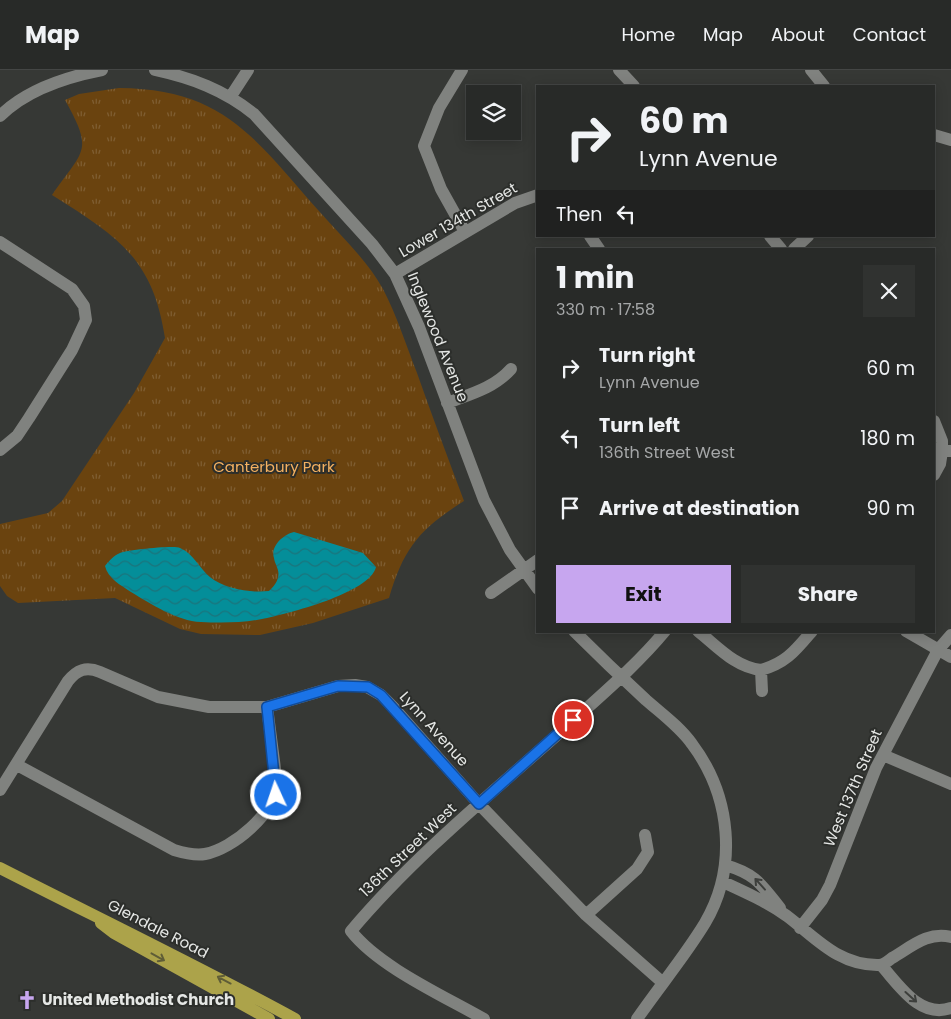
<!DOCTYPE html>
<meta charset="utf-8">
<style>
:root{--surface:#282a28;--page:#303230;--text:#f1f3f6;--muted:#a5a7a8;--line:#444645;--accent:#c7a6ef}
body{margin:0;font-family:Poppins,sans-serif;background:var(--page);color:var(--text);height:100vh;display:flex;flex-direction:column;font-size:19px;white-space:nowrap}
*{box-sizing:border-box;margin:0}
p{font-size:16px;color:var(--muted)}
.icon{flex:none;width:28px;height:28px;fill:none;stroke:currentColor;stroke-width:2;stroke-linecap:round;stroke-linejoin:round}
.map{position:relative;flex:1;overflow:hidden}
.side{position:absolute;left:536px;top:178px;width:399px;height:385px;display:flex;flex-direction:column;background:var(--surface);border-radius:0px;box-shadow:0 2px 12px #0003,0 0 0 1px var(--line)}
.side>*{flex:none}
.guide{position:absolute;left:536px;top:15px;width:399px;height:152px;border-radius:0px;box-shadow:0 2px 12px #0003,0 0 0 1px var(--line);background:#282a28;color:var(--text);overflow:hidden}
.fabs{position:absolute;left:466px;top:15px;display:grid;gap:10px}
.fabs a{display:grid;place-items:center;width:55px;height:55px;border-radius:0px;background:var(--surface);box-shadow:0 2px 12px #0003,0 0 0 1px var(--line);font-size:25px}
.pin{position:absolute;display:grid;place-items:center;width:42px;height:42px;color:#fff;margin:-21px;border:2px solid #fff;border-radius:50%;box-shadow:0 1px 5px #0007}
.me{position:absolute;width:55px;margin:-28px;rotate:357deg;stroke-linejoin:round;filter:drop-shadow(0 0 4px #0008)}
.turn{display:flex;align-items:center;gap:18px;height:105px;padding:0 20px;font-size:22px}
.turn .icon{width:65px;height:65px;stroke-width:2.5}
.turn b{display:block;font-size:35px;line-height:42px}
.then{display:flex;align-items:center;height:48px;padding:0 20px;background:#0003;gap:10px;font-size:19px}
.round{display:grid;place-items:center;flex:none;width:52px;height:52px;border-radius:0px;background:var(--page)}
.overview{display:flex;align-items:center;justify-content:space-between;height:85px;padding:0 20px}
h1{font-size:30px;font-weight:700;line-height:38px}
.button{display:flex;gap:10px;margin-top:auto;padding:10px 20px}
.button a{flex:1;height:58px;border-radius:0px;background:var(--accent);color:#111;font-size:20px;font-weight:700;line-height:58px;text-align:center}
.button a+a{background:var(--page);color:var(--text)}
ul{padding:0;list-style:none}
li{display:flex;align-items:center;gap:15px;height:70px;padding:0 20px}
li div{flex:1}
li b{display:block;font-size:19px}
li em{font-style:normal}
header{display:flex;align-items:center;gap:30px;box-sizing:border-box;height:70px;padding:0 25px;background:var(--surface);border-bottom:1px solid var(--line)}
header strong{font-size:24px}
nav{display:flex;gap:28px;margin-inline-start:auto;font-size:18px}
.map>svg:first-child{display:block}
.park{fill:url(#park-tufts)}
.water{fill:url(#water-waves)}
.lines{fill:none;stroke-linecap:round;stroke-linejoin:round}
.minor{stroke:#80827f;stroke-width:12}
.major{stroke:#aca34a;stroke-width:12}
.oneway{stroke:#3d3f3c}
.oneway2{stroke:#5f5d37}
.route-casing{stroke:#114b97;stroke-width:12}
.route{stroke:#1a73e8;stroke-width:9}
.labels{text-anchor:middle;stroke-width:4;stroke-linejoin:round;paint-order:stroke}
.street-label{font-size:15px;fill:#e5e7e5;stroke:#2c2e2b}
.park-label{font-size:15px;fill:#f4b161;stroke:#2c2e2b}
.poi-label{font-size:15px;font-weight:bold;fill:#e5e7e5;stroke:#2c2e2b;text-anchor:start}
</style>
<header>
<strong>Map</strong>
<nav><a>Home</a><a>Map</a><a>About</a><a>Contact</a></nav>
</header>
<div class="map">
<svg width="951" height="949" viewBox="0 0 951 949">
<defs>
<pattern id="park-tufts" width="24" height="20" patternUnits="userSpaceOnUse" patternTransform="scale(1.25)"><rect width="24" height="20" fill="#6a430f"/><path d="M3 7l-1-3M5 7V3M7 7l1-3M15 17l-1-3M17 17v-4M19 17l1-3" fill="none" stroke="#7f5e32"/></pattern>
<pattern id="water-waves" width="16" height="10" patternUnits="userSpaceOnUse" patternTransform="scale(1.25)"><rect width="16" height="10" fill="#048e99"/><path d="M0 5q4-4 8 0t8 0" fill="none" stroke="#1b747c"/></pattern>
</defs>
<rect width="100%" height="100%" fill="#363835"/>
<!-- park -->
<path class="park" d="M119,18C224,19 254,68 318,140C340,165 367,190 383,219C397,246 406,275 417,303C432,346 448,388 464,431C420,459 404,477 389,528L313,553L260,565L201,564L180,559L115,528L18,533L7,526L0,516V454L48,443L62,431L134,323L165,268C153,188 117,166 52,125C84,79 94,82 65,30L79,24Z"/>
<!-- water -->
<path class="water" d="M294,462L363,483L376,497C370,523 287,544 262,549C243,553 220,553 201,552C177,551 151,534 131,522C121,515 108,509 105,496C109,491 114,485 120,483C127,480 175,475 180,478C194,484 199,498 210,507C224,519 252,523 269,521C273,517 277,513 278,507C280,500 275,495 274,488C270,476 284,464 294,462Z"/>
<g class="lines">
<!-- minor -->
<path class="minor" d="M155,0C192,8 224,20 254,44L372,174L395,204L419,257L484,430L510,480L538,519
M462,0L439,38L424,76L441,119L465,162
M619,0L634,16
M811,0L824,16
M231,26L248,0
M0,46C26,20 66,7 102,0
M934,65L951,70
M590,166L599,179
M770,166L781,179
M0,172L72,219L84,236L86,250L72,280L29,348L17,366L0,380
M794,179L808,166
M395,204L515,133L538,125
M447,333C471,324 494,318 511,299
M934,351L942,371V381H951
M934,405L940,394L942,381
M491,523L538,490
M574,561C598,585 621,607 646,630C662,644 680,657 692,674C731,726 738,797 705,853C685,886 659,917 637,949
M698,561C718,577 735,597 761,600L762,621
M906,561L951,587
M761,600C786,593 795,581 812,561
M883,685L951,714
M17,695L174,780C184,783 195,786 205,784C233,779 275,743 277,714L267,637
M0,720L68,611C77,600 86,596 100,602L158,627L209,637H267L338,616L355,615L367,617L381,625L393,637L479,734L586,845L662,912
M725,795C756,804 761,814 780,838
M723,812C745,822 767,832 787,846C816,868 839,896 879,895C884,895 888,891 892,888C911,877 928,861 951,867
M586,845L637,799L648,782L645,765
M800,858L822,830L830,815L876,698L938,580L951,565
M881,895C899,915 920,949 951,938
M484,949C444,926 379,897 351,861C414,786 493,722 566,657C600,626 636,596 665,561"/>
<!-- major -->
<path class="major" d="M0,798C98,848 198,896 295,949
M101,853L114,863L269,949"/>
</g>
<!-- one-way arrows -->
<defs><path id="oneway-shaft" d="M-6 0H5M1.5-3L5.5 0L1.5 3" fill="none" stroke-width="1.6" stroke-linecap="round" stroke-linejoin="round" transform="scale(1.25)"/></defs>
<g class="oneway">
<use href="#oneway-shaft" transform="translate(760 814) rotate(-132)"/>
<use href="#oneway-shaft" transform="translate(911 927) rotate(42)"/>
</g>
<g class="oneway2">
<use href="#oneway-shaft" transform="translate(158 887) rotate(29)"/>
<use href="#oneway-shaft" transform="translate(224 910) rotate(-152)"/>
</g>
<g class="lines">
<!-- route casing -->
<g class="route-casing">
<path id="route" d="M276,725L267,637L338,616L368,617L381,625L479,734L573,650"/>
</g>
<!-- route -->
<use href="#route" class="route"/>
</g>
<!-- icons -->
<defs>
<g id="church-bare" transform="scale(1.5)"><path d="M-1.2-6h2.4v3.5h3.3v2.4h-3.3V6h-2.4V-.1h-3.3v-2.4h3.3Z" fill="#c7a6ef" stroke="#2c2e2b" stroke-width="2.5" paint-order="stroke"/></g>
</defs>
<g fill-rule="evenodd">
<use href="#church-bare" x="27" y="930"/>
</g>
<g class="labels">
<!-- street labels -->
<g class="street-label">
<text transform="translate(458 150) rotate(-30)" y="5">Lower 134th Street</text>
<text transform="translate(438 267) rotate(68)" y="5">Inglewood Avenue</text>
<text transform="translate(434 659) rotate(48)" y="5">Lynn Avenue</text>
<text transform="translate(853 718) rotate(-67)" y="5">West 137th Street</text>
<text transform="translate(408 780) rotate(-44)" y="5">136th Street West</text>
<text transform="translate(158 859) rotate(27)" y="5">Glendale Road</text>
</g>
<!-- park labels -->
<g class="park-label">
<text x="274" y="402">Canterbury Park</text>
</g>
<!-- poi labels -->
<g class="poi-label">
<text x="42" y="935">United Methodist Church</text>
</g>
</g>
</svg>
<div class="fabs">
<a><svg class="icon" aria-label="layers" viewBox="0 0 24 24"><path d="M12 4l9 5-9 5-9-5zM3 14l9 5 9-5"/></svg></a>
</div>
<div class="pin" style="left:573px;top:650px;background:#d93025"><svg class="icon" aria-label="arrive" viewBox="0 0 24 24"><path d="M6 21V4h12l-3 4 3 4H6"/></svg></div>
<svg class="me" style="left:276px;top:725px" viewBox="-20 -20 40 40"><circle r="17" fill="#1a73e8" stroke="#fff" stroke-width="3"/><path d="M0-11L8 9 0 5-8 9z" fill="#fff"/></svg>
<div class="guide">
<div class="turn"><svg class="icon" aria-label="right" viewBox="0 0 24 24"><path d="M7 20v-9h11M14 6l5 5-5 5"/></svg><div><b>60 m</b>Lynn Avenue</div></div>
<div class="then">Then<svg class="icon" aria-label="left" viewBox="0 0 24 24"><path d="M17 20v-9H6M10 6l-5 5 5 5"/></svg></div>
</div>
<section class="side">
<div class="overview"><div><h1>1 min</h1><p>330 m · 17:58</p></div><a class="round"><svg class="icon" aria-label="close" viewBox="0 0 24 24"><path d="M6 6l12 12M18 6L6 18"/></svg></a></div>
<ul>
<li><svg class="icon" aria-label="right" viewBox="0 0 24 24"><path d="M7 20v-9h11M14 6l5 5-5 5"/></svg><div><b>Turn right</b><p>Lynn Avenue</p></div><em>60 m</em></li>
<li><svg class="icon" aria-label="left" viewBox="0 0 24 24"><path d="M17 20v-9H6M10 6l-5 5 5 5"/></svg><div><b>Turn left</b><p>136th Street West</p></div><em>180 m</em></li>
<li><svg class="icon" aria-label="arrive" viewBox="0 0 24 24"><path d="M6 21V4h12l-3 4 3 4H6"/></svg><div><b>Arrive at destination</b></div><em>90 m</em></li>
</ul>
<div class="button"><a>Exit</a><a>Share</a></div>
</section>
</div>
